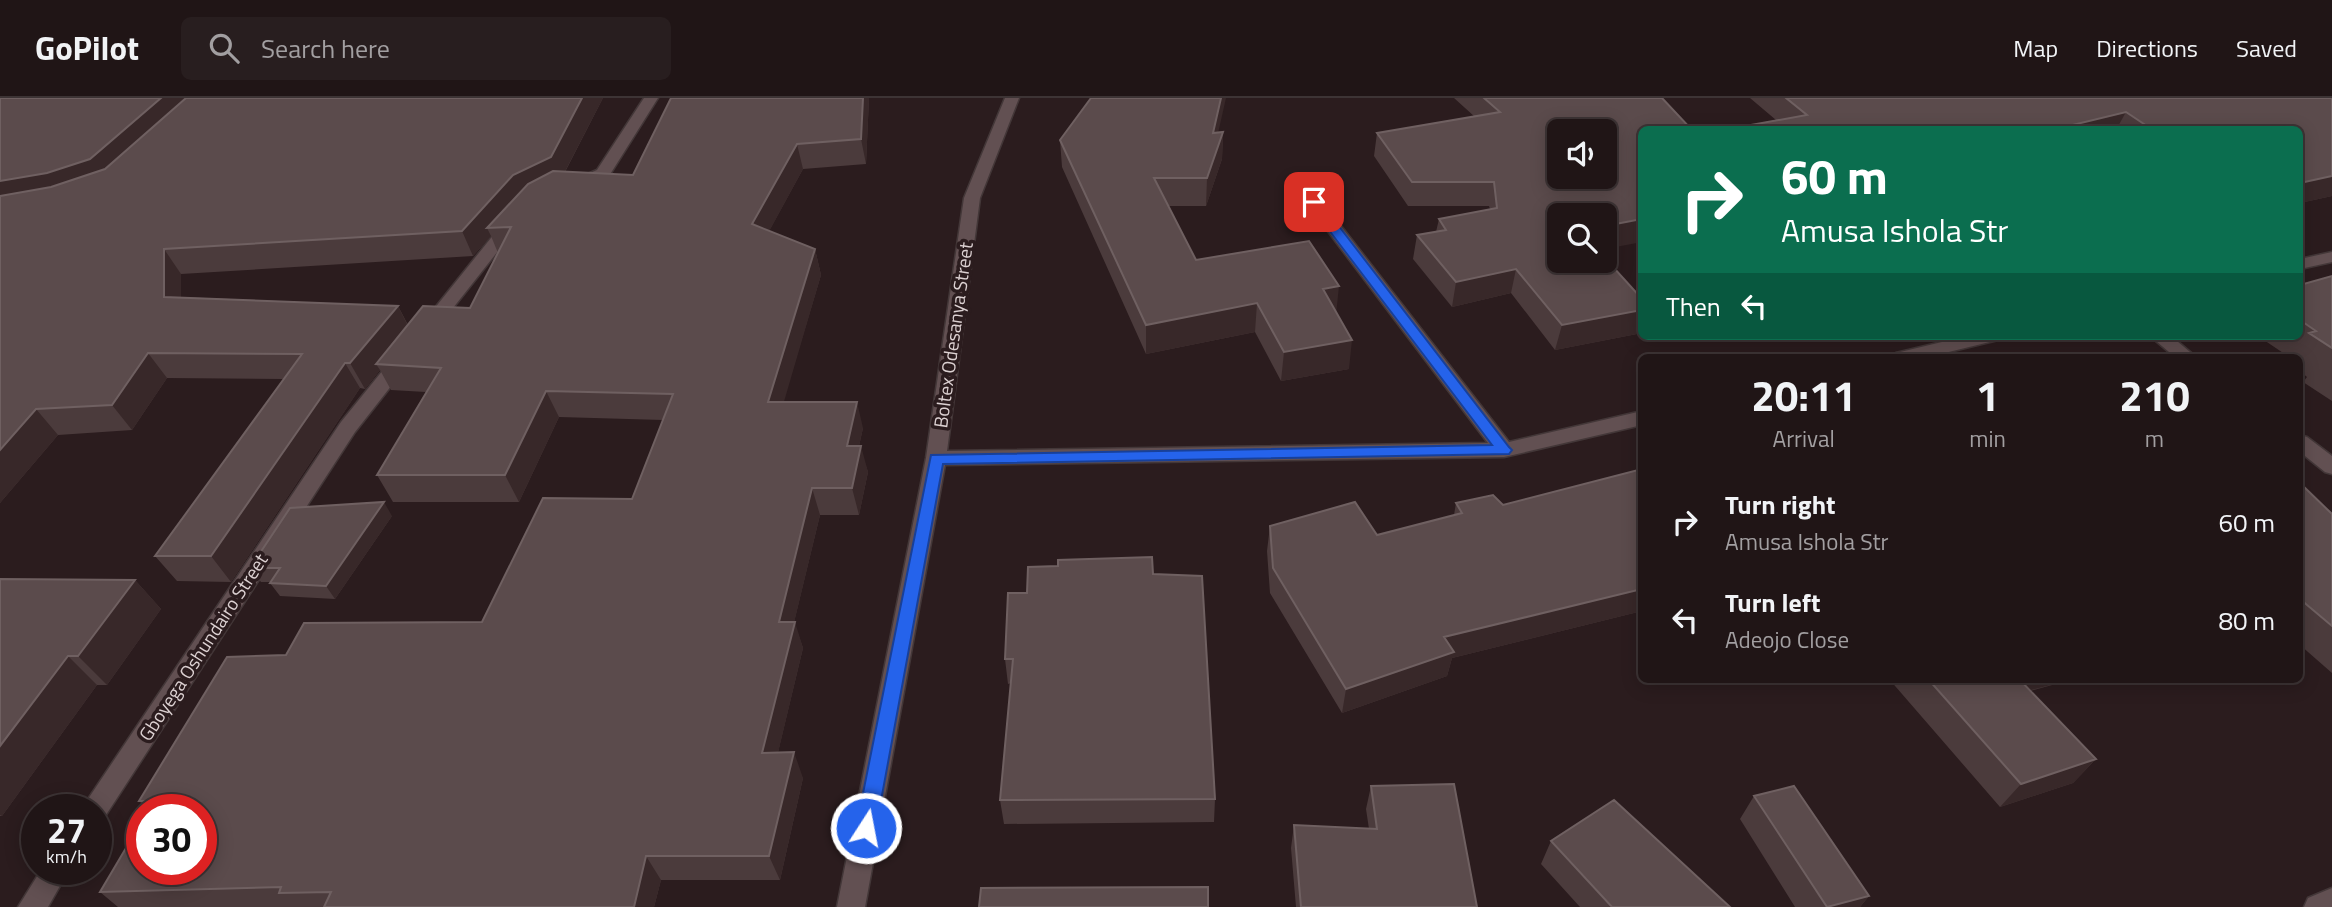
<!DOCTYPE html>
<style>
:root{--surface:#201516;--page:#281e1f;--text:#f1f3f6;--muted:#a29fa1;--line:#3d3435}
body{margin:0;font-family:"Titillium Web",sans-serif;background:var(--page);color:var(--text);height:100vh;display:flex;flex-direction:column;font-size:26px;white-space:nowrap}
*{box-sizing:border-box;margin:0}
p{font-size:23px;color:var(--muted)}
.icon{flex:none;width:38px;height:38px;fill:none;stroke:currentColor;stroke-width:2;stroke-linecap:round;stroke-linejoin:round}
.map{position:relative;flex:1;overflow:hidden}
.drawer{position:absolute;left:1638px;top:256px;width:665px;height:329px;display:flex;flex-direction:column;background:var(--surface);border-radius:10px;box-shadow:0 4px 18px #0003,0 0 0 2px var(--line)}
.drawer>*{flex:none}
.banner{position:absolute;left:1638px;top:28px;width:665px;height:214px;border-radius:10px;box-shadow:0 4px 18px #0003,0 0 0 2px var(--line);background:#0b6e4f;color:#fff;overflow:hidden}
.controls{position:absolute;left:1547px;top:21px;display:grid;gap:14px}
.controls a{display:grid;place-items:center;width:70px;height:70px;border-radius:10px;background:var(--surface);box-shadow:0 4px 18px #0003,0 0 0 2px var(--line);font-size:35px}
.speed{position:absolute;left:21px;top:696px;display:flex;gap:14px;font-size:35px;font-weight:700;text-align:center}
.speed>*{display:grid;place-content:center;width:91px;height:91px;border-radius:50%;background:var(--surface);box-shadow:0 4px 18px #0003,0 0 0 2px var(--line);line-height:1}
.speed small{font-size:18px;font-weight:400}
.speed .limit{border:10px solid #d22;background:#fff;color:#111}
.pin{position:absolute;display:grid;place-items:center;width:60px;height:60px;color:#fff;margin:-30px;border-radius:14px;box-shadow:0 4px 10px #0006}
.me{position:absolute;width:77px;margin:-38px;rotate:11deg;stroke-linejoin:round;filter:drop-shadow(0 0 5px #0008)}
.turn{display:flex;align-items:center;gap:24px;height:147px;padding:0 28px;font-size:32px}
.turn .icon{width:91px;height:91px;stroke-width:2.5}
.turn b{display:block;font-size:49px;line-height:60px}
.then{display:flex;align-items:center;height:66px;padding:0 28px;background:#0003;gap:14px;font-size:26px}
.eta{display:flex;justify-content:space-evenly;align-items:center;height:119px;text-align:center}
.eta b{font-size:42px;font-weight:700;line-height:49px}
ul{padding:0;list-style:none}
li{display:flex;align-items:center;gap:21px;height:98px;padding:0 28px}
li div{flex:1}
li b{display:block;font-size:26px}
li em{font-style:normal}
header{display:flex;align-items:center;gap:42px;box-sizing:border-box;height:98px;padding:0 35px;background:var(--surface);border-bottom:2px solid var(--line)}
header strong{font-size:33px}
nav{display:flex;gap:38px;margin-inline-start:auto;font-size:24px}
.search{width:490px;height:63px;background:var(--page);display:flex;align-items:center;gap:18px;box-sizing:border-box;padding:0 24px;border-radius:10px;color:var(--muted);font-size:26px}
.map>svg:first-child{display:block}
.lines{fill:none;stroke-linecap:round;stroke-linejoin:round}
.street-casing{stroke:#433738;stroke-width:3}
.street{fill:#625052;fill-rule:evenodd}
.wall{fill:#4b3b3c;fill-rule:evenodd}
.shaded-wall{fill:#382829}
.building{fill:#5b4b4c;stroke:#6f6061;stroke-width:2;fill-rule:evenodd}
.route{fill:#2563eb;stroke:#184099;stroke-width:2}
.labels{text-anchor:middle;stroke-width:7;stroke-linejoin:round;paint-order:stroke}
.street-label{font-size:19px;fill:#dcd1d2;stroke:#2b1c1e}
</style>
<header>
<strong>GoPilot</strong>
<div class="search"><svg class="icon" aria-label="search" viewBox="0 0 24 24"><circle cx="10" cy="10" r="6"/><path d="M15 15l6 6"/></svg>Search here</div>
<nav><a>Map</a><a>Directions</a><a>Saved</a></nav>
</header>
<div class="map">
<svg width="2332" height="809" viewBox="0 0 2332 809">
<rect width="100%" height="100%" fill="#2b1c1e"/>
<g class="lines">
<!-- street casing -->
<g class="street-casing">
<path id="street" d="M644,0H658L609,78L581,90H569L567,87L569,84L597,72Z
M1005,0H1019L980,100L947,353L1488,345L1308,107L1306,104L1314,99L1320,101L1509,344L1642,313V327L1504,359L945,367L865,809H837L926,360L964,100Z
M513,119L521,124L434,234H422L419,230L422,226L507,120Z
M2332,154V164L2300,171V161Z
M1967,238H2001L1998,242L1928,259H1894L1896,255Z
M2150,238H2171L2196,259H2175Z
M403,254L410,256L412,260L410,264L355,334L104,720L96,723V712H82L86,704L341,324L396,256Z
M2300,337L2307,339L2332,358V376L2325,374L2300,354Z
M41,772H69L48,809H18Z
M2332,790V809H2304L2308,800Z"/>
</g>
<!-- street -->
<use href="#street" class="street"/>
</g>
<!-- wall -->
<path class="wall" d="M0,0H603L565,74L633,77L869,0L866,66L803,71L769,133L815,151L821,177L783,304L863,330L859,348L868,374L859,417H820L794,524L803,550L778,654L803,680L780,782H661L654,809H118L100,794L149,712L139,703L286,557L482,524L632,401L663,322L559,319L519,404H393L377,377L426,294L391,292L380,272L365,291L360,290L231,484L177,483L155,458L284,281L167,280L132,332L58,337L0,405ZM491,138L498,155L470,210L408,227L398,208L181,199V176L473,158Z
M1454,0H1662L1559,117L1642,201V235L1555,252L1511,195L1452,209L1413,161L1417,137L1436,134L1439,121L1490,111L1489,108H1408L1374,58L1377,35L1475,19Z
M1750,0H2332V98L2300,105V32H1723L1776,22Z
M1223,34L1222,61L1206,108H1168L1196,162L1336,214L1349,271L1281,283L1255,234L1146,256L1062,69L1060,42Z
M2332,178V303L2303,284L2307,279L2300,273V259H2289L2258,238H2300V187Z
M1642,371V513L1452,560L1447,578L1342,615L1270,495L1267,453L1270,428L1377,437L1454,417L1456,405L1503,407Z
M2300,385L2332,416V575L2300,547Z
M392,418L335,501L280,498L270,485V484H261L250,470Z
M1153,476L1215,701L1214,724L1004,726L1000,702L1011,585L1008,586L1005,561L1027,495Z
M0,481L135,482L161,511L107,587H97L2,718H0Z
M1889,581H2074L2030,593L2096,661L2073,685L2000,709Z
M1371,688L1477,809H1296L1291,750L1294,727L1369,731L1366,711Z
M1754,698L1869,798L1860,809H1795L1740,721Z
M1551,743L1730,809H1580L1541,766Z"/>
<!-- shaded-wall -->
<path class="shaded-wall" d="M161,0H202L107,85L0,110V83Z
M582,0H603L560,83L487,130L491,138L473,158L462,133Z
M863,0H869L866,66L861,41Z
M1221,0H1226L1212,62L1213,35Z
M2126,14L2116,32H2052Z
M1223,34L1222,61L1206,108L1207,80Z
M797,46L803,71L759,152L752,126Z
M2332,78V98L2300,105V85Z
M1642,121V144L1605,151V128Z
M164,151L181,176V224L164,199Z
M815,151L821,177L776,331L768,304Z
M1516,171L1511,195L1452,209L1456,184Z
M1339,188L1336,217L1323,191Z
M1257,205L1255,234L1146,256V227Z
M398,208L411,234L376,266L380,272L365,291L350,265Z
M1642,212V235L1555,252L1562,227Z
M1352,242L1349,271L1281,283L1284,254Z
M148,255L167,280L132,332L112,307Z
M345,265L360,290L231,484L211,458Z
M546,293L559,319L519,404L505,377Z
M857,304L863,330L853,375L847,348Z
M36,311L58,337L0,405V352Z
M861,348L868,374L859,417L852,390Z
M812,390L820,417L793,529L795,524L803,550L772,680L762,655L779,524Z
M384,404L392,418L335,501L326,488Z
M135,482L161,511L107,587L78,558Z
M1642,491V513L1452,560L1447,578L1342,615L1346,591L1444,539Z
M68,558L97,587L2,718L0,717V648Z
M2013,581H2074L1996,601Z
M794,654L803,680L780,782L769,758Z
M2096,661L2073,685L2000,709L2021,686Z
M646,758L661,782L654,809H634Z
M1869,798L1860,809H1828Z"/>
<!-- building -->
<path class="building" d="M0,0H161L90,61L47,75L0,83Z
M186,0H582L551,59L513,77L462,133L164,151V199L398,208L350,265H345L211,458H155L302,256L148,255L112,307L36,311L0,352V98L51,89L105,71Z
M671,0H863L861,41L797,46L752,126L815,151L768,304H857L847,348H861L852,390H812L779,524H795L762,655L794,654L769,758H646L634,809H324L331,794L279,795L281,789L100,794L142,723V772H201V712H148L153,703H139L227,559L286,557L304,525L482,524L543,400L632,401L673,296L546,293L505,377H377L441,270L376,266L423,208L470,210L511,129L487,130L528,86L553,73L633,77Z
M1091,0H1221L1213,35L1223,34L1207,80H1154L1196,162L1309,143L1339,188L1323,191L1352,242L1284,254L1257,205L1146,227L1060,42Z
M1484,0H1662L1692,32H1642V121L1605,128V117H1559V163H1605V160L1642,201V212L1562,227L1516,171L1456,184L1417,137L1446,132L1439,121L1497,110L1494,84H1412L1377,35L1500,14ZM1559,33H1605V79H1559Z
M1786,0H2332V78L2300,85V32H2153L2126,14L2052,32H1723L1807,17Z
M2332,178V250L2309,235L2316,233L2300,222V187Z
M2163,255L2167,259H2118Z
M1642,371V491L1444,539L1454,554L1346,591L1273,470L1270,428L1355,404L1377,437L1462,415L1456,405L1493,397L1503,407Z
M2300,385L2332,416V528L2300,501Z
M384,404L326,488L270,485L280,470H250L290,410Z
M1152,459L1153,476L1202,478L1215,701L1000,702L1013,561H1005L1008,495H1027L1028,469L1058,468V462Z
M0,481L135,482L78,558H68L0,648Z
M1928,581H2019L2096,661L2021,686Z
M1454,686L1477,809H1301L1294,727L1377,731L1371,688Z
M1794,688L1869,798L1827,809L1754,698Z
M1614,702L1730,809H1612L1551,743Z
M1208,789V809H979L981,790Z"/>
<!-- route -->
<path class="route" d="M1314,100L1318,101L1509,349L1512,352L1509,356L943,366L876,730L873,736L866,739L859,736L856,730L931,357L1492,347L1309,106V101Z"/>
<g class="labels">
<!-- street labels -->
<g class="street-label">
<text transform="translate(953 237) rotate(-82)" y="7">Boltex Odesanya Street</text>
<text transform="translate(203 549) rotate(-57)" y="7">Gboyega Oshundairo Street</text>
</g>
</g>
</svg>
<div class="controls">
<a><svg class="icon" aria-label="sound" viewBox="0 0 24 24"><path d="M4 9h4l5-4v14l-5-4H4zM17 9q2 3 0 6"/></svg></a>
<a><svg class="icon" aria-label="search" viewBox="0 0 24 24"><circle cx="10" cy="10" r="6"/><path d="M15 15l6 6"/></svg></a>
</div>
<div class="speed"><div>27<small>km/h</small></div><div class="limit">30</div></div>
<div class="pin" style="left:1314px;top:104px;background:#d93025"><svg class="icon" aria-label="arrive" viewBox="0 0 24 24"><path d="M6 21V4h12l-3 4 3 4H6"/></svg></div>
<svg class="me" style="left:866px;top:730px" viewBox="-20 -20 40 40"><circle r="17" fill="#2563eb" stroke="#fff" stroke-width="3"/><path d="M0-11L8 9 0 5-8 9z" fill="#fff"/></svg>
<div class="banner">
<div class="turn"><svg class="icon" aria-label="right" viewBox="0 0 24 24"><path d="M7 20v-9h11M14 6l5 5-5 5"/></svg><div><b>60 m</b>Amusa Ishola Str</div></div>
<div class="then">Then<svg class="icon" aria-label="left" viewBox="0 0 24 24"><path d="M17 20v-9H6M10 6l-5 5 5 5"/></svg></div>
</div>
<section class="drawer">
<div class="eta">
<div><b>20:11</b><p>Arrival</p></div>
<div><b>1</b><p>min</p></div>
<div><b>210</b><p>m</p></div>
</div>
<ul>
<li><svg class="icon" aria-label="right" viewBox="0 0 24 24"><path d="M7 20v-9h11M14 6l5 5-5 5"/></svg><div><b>Turn right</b><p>Amusa Ishola Str</p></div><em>60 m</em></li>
<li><svg class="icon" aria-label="left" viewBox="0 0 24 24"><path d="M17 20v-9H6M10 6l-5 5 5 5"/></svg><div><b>Turn left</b><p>Adeojo Close</p></div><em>80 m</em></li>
</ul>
</section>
</div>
